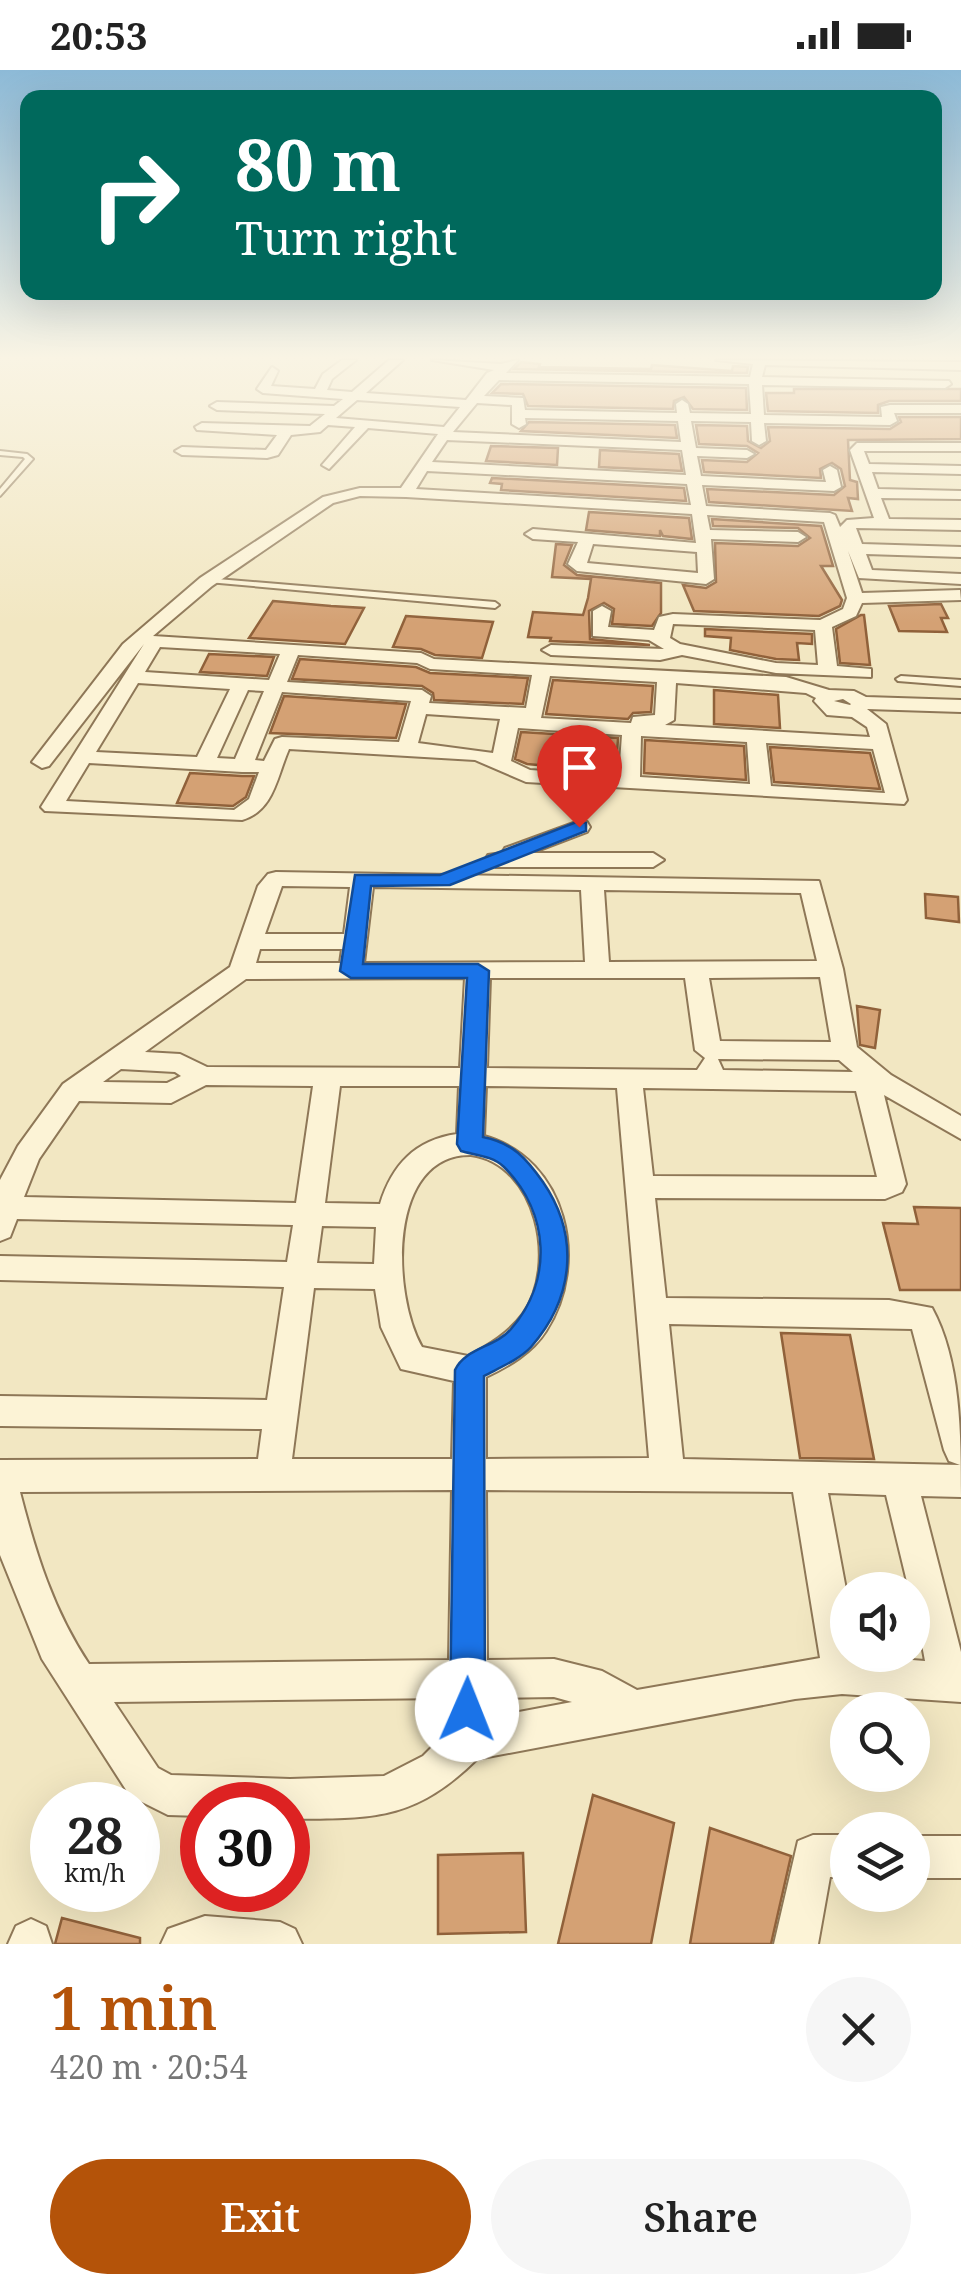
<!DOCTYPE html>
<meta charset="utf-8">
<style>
:root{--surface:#fff;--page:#f6f6f6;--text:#222;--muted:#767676;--accent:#b45309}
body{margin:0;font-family:"Noto Serif",serif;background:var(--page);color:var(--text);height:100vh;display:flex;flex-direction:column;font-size:38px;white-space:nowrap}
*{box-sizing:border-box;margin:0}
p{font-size:32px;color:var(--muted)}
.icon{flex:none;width:55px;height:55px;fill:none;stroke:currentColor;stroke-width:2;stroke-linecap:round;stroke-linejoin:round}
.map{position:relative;height:1874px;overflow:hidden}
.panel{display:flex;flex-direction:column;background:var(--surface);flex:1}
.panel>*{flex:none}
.hud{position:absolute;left:20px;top:20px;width:922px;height:210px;border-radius:20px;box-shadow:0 10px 40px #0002;background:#00695c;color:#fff;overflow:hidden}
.fabs{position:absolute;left:830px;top:1502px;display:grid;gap:20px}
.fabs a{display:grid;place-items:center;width:100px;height:100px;border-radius:50%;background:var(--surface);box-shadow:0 10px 40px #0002;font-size:50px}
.speed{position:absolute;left:30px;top:1712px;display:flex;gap:20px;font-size:50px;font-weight:700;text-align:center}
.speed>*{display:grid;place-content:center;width:130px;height:130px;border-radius:50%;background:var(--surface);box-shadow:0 10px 40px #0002;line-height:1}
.speed small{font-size:25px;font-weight:400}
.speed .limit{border:15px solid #d22;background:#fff;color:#111}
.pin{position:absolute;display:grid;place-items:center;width:85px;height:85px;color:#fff;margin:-102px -42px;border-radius:50% 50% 50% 0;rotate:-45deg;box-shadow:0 0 10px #0007}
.pin .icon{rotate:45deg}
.me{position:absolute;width:110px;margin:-55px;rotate:1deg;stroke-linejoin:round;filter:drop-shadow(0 0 8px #0008)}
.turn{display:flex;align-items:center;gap:35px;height:210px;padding:0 50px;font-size:45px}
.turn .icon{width:130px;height:130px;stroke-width:2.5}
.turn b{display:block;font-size:70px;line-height:85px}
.round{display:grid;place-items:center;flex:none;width:105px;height:105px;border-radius:52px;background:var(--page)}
.headline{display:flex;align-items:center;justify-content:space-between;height:170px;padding:0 50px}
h1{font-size:60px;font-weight:600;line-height:75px;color:var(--accent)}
.primary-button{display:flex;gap:20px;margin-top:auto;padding:20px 50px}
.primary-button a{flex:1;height:115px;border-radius:60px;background:var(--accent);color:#fff;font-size:40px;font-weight:600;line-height:115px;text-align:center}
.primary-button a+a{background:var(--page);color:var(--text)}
.status{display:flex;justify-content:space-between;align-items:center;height:70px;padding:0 50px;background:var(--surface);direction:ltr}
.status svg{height:28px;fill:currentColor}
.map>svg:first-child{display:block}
.building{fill:#d4a174;stroke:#90613a;stroke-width:2.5}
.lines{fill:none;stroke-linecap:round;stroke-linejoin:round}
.service-casing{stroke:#8e7757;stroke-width:4}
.minor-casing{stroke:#8e7757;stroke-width:4}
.service{fill:#fcf3d6;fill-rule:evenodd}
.minor{fill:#fcf3d6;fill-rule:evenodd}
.route{fill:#1a73e8;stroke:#114b97;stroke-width:2.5}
</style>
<div class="status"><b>20:53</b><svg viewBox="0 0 49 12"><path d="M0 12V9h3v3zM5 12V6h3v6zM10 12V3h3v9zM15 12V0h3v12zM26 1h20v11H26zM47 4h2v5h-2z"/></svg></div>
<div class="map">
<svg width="961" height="1874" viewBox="0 0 961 1874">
<rect width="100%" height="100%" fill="#f2e7c2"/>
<!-- building -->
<path class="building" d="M521,292L540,294L539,297L651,299L652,295L732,301L733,296L748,297L747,303L514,299Z
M501,314L746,318L747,340L693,339L684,327L674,331L673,339L528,336L523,324L492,323Z
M794,319H961V331H889L878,335V343L768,341L766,323H794Z
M899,347H961V369L848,370L850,410L857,412L858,429L848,428L852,441L709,432L707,419L834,425L845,416L841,399L832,393L820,399L821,408L704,402L702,390L747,392L758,383L747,376L699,374L696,355L747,356L748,371L761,378L770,371L768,357L890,359L901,352Z
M529,352L675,355L677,368L521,361Z
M491,376L558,378L557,395L486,391Z
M600,380L679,384L682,401L599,397Z
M492,408L684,418L686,431L501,420L502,414L490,413Z
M589,442L689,448L692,469L663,466L660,460V466L586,460Z
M712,449L821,456L833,496H821L842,530L840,536L819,546L694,541L683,515L706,518L716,512L715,473L798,476L810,468L798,458L713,456Z
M556,474L572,475L564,495L577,505L661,513V543L652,556L612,554L614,539L604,533L589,541L590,569L650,575L550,571L551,568L528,567L533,542L583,545L588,528L591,509L552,507Z
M273,531L331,536L364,538L345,574L249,568Z
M941,534L948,548H941L947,562L899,561L889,536Z
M861,545H864L870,595L840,593L836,559Z
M406,546L493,552L482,588L435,585L421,579L393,577Z
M705,559L812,564V574L797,573L799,590L776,589L730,580L731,568L705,566Z
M209,584L274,587L267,606L200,602Z
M300,589L416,597L430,603L528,608L523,634L434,630L433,623L422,616L292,609Z
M553,610L653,616L651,642L633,643L628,649L546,644Z
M714,620L778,625L780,658L714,654Z
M284,626L406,634L396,668L270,663Z
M521,662L618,668L616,702L527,694L515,689Z
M645,670L744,676L746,710L644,703Z
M770,677L870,683L880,719L774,712Z
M190,703L242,706H254L246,727L233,736L177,733Z
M925,824L958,827L959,852L926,848Z
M857,936L880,940L875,978L860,975Z
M914,1137L961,1138V1220H900L883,1153L918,1154Z
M781,1263L850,1265L874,1389L800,1388Z
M593,1725L674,1753L651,1874H558Z
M710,1758L791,1786L771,1874H690Z
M523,1783L526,1862L438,1864V1785Z
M62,1848L140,1868V1874H55Z"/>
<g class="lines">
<!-- service casing -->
<g class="service-casing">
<path id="service" d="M0,381L27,384L33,389L0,426V419L25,389L23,387L0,385Z
M205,508L495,532L499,535L495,538L208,512H205Z
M901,606L961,610V616L898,611L896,609Z"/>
</g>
<!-- minor casing -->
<g class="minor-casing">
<path id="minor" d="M342,290H356L332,309L327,320L352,322L389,290H403L366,323L466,330L487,303L494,300L432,290L501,294L518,290L506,303L750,307L753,294L716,290L961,292V300L765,295L762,307L949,311L951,314L945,318L762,315L764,345L882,347L881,337L890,335H961V343H894L897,351L890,355L764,353L766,371L759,375L752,371L751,352L691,351L696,378L747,380L754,384L747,388L697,386L701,406L826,412L823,400L830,396L837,400L841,417L834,421L702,415L706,436L830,443L835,445L840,457L847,450L874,448L850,380L857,373H961V381H864L869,394L961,396V404L872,402L878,419L961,421V429L881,428L889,449L961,450V460L856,458L862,474L961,477V487L866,484L872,500L961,504V514L859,508L848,481L862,523L960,520L961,530L862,533L856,546L832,557L837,596L871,599V607L776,603L682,585L660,590L551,585L542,580L551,575L664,579L649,570L593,566V541L602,536L611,541L608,557L654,560L659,547L673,544L820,550L843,539L847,528L824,452L707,445L710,460L798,462L806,467L798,472L711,469L714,509L706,514L577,501L568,494L578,472L533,469L525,464L533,459L696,473L692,444L406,427L360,426L333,433L212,516L153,566L421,583L434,589L786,607L829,620L854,621L866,627L961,630V642L867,639L886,654L907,730L904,734L526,712L475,690L289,679C277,706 274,741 242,750L45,741L41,737L144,574L49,696L42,698L32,692L123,574L200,508L323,427L360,418H401L438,364L368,358L329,399L322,395L355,357L328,355L320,362L291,365L278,385L267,388L182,385L175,381L182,377L266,380L277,365L197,360L195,357L202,353L310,356L325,344L217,340L210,336L217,332L334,336L343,329L263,323L257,319L272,297L278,301L271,316L315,319L323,304ZM499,310L749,314L751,344L690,343L688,334L682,330L676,334L677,343L525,340L523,328L484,326ZM357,330L460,337L444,357L336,348ZM477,333L512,335V354L519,358L526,354L525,348L678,351L681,372L453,362ZM447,370L682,380L686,405L432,392ZM427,401L687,414L691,435L416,419ZM593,474L697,482L698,503L587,493ZM673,554L815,560L818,595L776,593L680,574L670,568ZM160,577L280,584L269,610L145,602ZM298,585L417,593L430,599L532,605L526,638L429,633L431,626L422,620L287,612ZM550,606L657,612L655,645L633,647L631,653L541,648ZM138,613L230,619L197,687L96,682ZM676,613L806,623L816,628L814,631L827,645L852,647L867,657L870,667L665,655L674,650ZM248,620L264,621L235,689L217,688ZM282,622L411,631L399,672L282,667L275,669L264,691L255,690ZM843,629L851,634L850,635L834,631ZM426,644L500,649L493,683L418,673ZM518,658L622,665L619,706L530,700L511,691ZM641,666L747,672L750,714L640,707ZM766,673L873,679L885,723L771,716ZM89,693L242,702H259L249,729L234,740L66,731Z
M579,751L587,752L590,757L587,762L532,783H653L664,790L653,797H496L485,790L488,785L502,783L505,778Z
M276,802L819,811L843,899L857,977L891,1005L961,1046V1069L884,1025L906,1114L902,1122L885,1129L655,1128L666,1228L889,1230L932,1238C961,1291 961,1365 961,1427L921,1426L961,1582V1632L842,1624L795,1629L477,1689C413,1752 372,1748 288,1749V1735H202V1746L168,1745L130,1726L42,1589L0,1485V1390L258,1389L262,1359L0,1356V1326L267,1330L284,1217L0,1210V1186L287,1192L293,1155L17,1149L10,1167L0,1171V1110L18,1076L63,1014L230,897L258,816L268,804ZM282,816L350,817L344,864H265ZM373,817L581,820L585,892L364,893ZM604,820L801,823L817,891L609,892ZM260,879H342L340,893H256ZM820,907L831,972L720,971L709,908ZM465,908L460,998L207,997L180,984L145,982L246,909ZM490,908H685L695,980L705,988L697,1000L487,998ZM718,989L839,990L853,1002L723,1000ZM121,999L175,1002L181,1006L167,1013L103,1012ZM206,1015L313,1016L296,1133L24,1127L39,1089L79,1031L171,1033ZM340,1016H459L457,1064C415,1070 392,1095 380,1134L325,1133ZM486,1016L617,1018L649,1388L486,1389V1307C509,1296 532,1283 546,1261C590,1193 567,1089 484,1066ZM643,1018L856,1021L877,1107L653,1106ZM471,1085C537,1094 558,1195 523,1244C509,1263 489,1275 468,1286L422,1277C392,1225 387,1084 471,1085ZM322,1156L376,1157L374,1194L317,1193ZM314,1218L375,1219L381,1257L401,1299L454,1311L452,1389H292ZM669,1254L912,1259L944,1380L949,1391L960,1395L683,1389ZM452,1420L449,1590L89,1594C53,1540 36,1484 20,1422ZM486,1420L793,1422L820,1588L637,1620L602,1601L554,1589L487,1590ZM828,1423L886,1425L909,1520H912L925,1591L848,1585V1530ZM554,1627L572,1632L487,1648V1628ZM448,1628L447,1662L423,1686L384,1706L290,1709L171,1705L158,1698L114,1632Z
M813,1765H848V1807H830L818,1874H774L798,1771Z
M912,1766H961V1808H912Z
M205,1846L280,1852L295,1859L302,1874H161L168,1859Z
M31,1849L46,1856L52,1874H8L16,1856Z"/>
</g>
<!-- service -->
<use href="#service" class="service"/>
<!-- minor -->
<use href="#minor" class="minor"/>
</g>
<!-- sky -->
<linearGradient id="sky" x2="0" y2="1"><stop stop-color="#8dbad7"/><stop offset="0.52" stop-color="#f9f4e4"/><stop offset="1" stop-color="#f9f4e4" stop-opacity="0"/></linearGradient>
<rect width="961" height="553" fill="url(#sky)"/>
<!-- route -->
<path class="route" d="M579,751L586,753V761L450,815L371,816L363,894H478L489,901L483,1067C513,1073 526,1088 543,1112C580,1166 574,1228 531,1277C520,1289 499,1298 484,1306L485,1640L480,1652L467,1657L455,1652L450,1640L455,1300C465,1278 496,1277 511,1259C553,1211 550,1143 504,1097C493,1086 475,1085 461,1081L457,1074L467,908H351L340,901L355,805H440Z"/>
</svg>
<div class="fabs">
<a><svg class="icon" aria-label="sound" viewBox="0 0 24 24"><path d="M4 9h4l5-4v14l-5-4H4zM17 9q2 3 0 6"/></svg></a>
<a><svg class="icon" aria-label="search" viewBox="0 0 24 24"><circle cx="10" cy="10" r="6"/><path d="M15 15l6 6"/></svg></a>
<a><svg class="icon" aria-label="layers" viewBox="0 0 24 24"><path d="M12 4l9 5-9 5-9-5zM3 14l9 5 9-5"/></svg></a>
</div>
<div class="speed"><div>28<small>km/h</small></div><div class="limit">30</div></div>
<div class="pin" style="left:579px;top:757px;background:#d93025"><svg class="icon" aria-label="arrive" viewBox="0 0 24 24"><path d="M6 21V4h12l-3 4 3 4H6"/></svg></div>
<svg class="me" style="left:467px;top:1640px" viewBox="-20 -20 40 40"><circle r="19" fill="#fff"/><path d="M0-13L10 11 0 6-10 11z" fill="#1a73e8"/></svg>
<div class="hud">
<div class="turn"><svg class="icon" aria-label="right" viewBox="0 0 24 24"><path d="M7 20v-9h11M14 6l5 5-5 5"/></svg><div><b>80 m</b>Turn right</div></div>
</div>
</div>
<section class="panel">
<div class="headline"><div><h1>1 min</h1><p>420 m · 20:54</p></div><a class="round"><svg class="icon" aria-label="close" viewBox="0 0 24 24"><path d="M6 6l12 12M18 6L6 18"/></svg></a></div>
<div class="primary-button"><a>Exit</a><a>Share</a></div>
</section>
